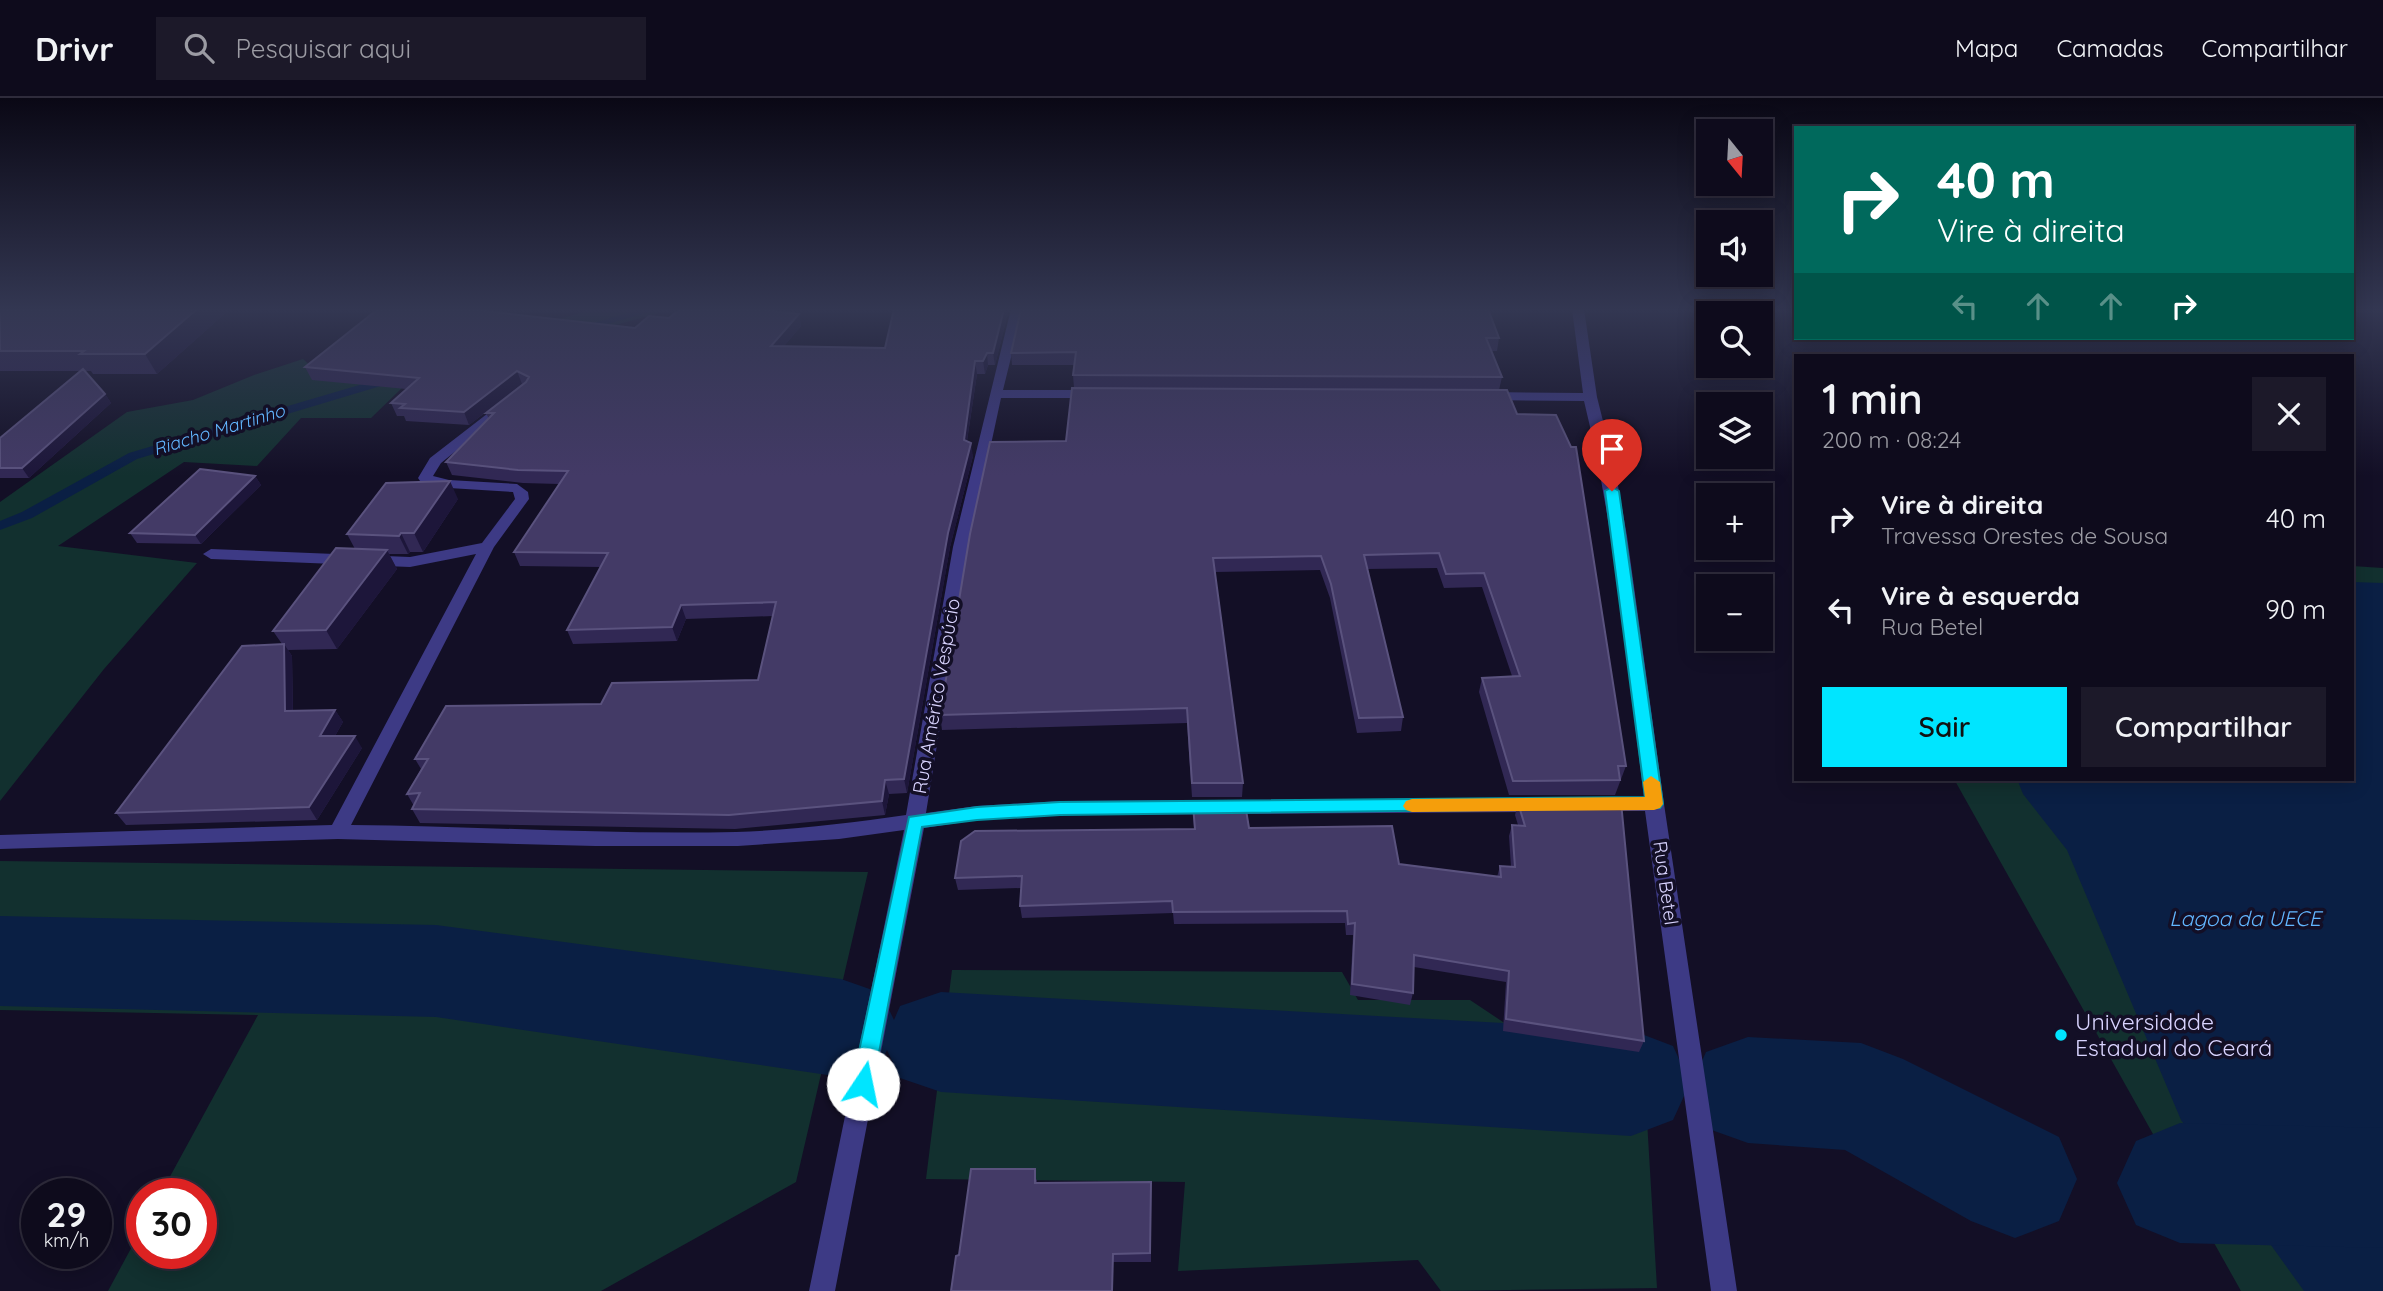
<!DOCTYPE html>
<html lang="pt">
<meta charset="utf-8">
<style>
:root{--surface:#0e0b1c;--page:#1c1929;--text:#f1f3f6;--muted:#9b9ba3;--line:#2e2b3b;--accent:#00e5ff}
body{margin:0;font-family:Quicksand,sans-serif;background:var(--page);color:var(--text);height:100vh;display:flex;flex-direction:column;font-size:26px;white-space:nowrap}
*{box-sizing:border-box;margin:0}
p{font-size:23px;color:var(--muted)}
.icon{flex:none;width:38px;height:38px;fill:none;stroke:currentColor;stroke-width:2;stroke-linecap:round;stroke-linejoin:round}
.map{position:relative;flex:1;overflow:hidden}
.drawer{position:absolute;left:1794px;top:256px;width:560px;height:427px;display:flex;flex-direction:column;background:var(--surface);border-radius:0px;box-shadow:0 4px 18px #0003,0 0 0 2px var(--line)}
.drawer>*{flex:none}
.hud{position:absolute;left:1794px;top:28px;width:560px;height:214px;border-radius:0px;box-shadow:0 4px 18px #0003,0 0 0 2px var(--line);background:#00695c;color:#fff;overflow:hidden}
.needle{width:46px;rotate:162deg}
.controls{position:absolute;left:1696px;top:21px;display:grid;gap:14px}
.controls a{display:grid;place-items:center;width:77px;height:77px;border-radius:0px;background:var(--surface);box-shadow:0 4px 18px #0003,0 0 0 2px var(--line);font-size:35px}
.speed{position:absolute;left:21px;top:1080px;display:flex;gap:14px;font-size:35px;font-weight:700;text-align:center}
.speed>*{display:grid;place-content:center;width:91px;height:91px;border-radius:50%;background:var(--surface);box-shadow:0 4px 18px #0003,0 0 0 2px var(--line);line-height:1}
.speed small{font-size:18px;font-weight:400}
.speed .limit{border:10px solid #d22;background:#fff;color:#111}
.pin{position:absolute;display:grid;place-items:center;width:60px;height:60px;color:#fff;margin:-72px -30px;border-radius:50% 50% 50% 0;rotate:-45deg;box-shadow:0 0 7px #0007}
.pin .icon{rotate:45deg}
.me{position:absolute;width:77px;margin:-38px;rotate:11deg;stroke-linejoin:round;filter:drop-shadow(0 0 5px #0008)}
.turn{display:flex;align-items:center;gap:24px;height:147px;padding:0 28px;font-size:32px}
.turn .icon{width:91px;height:91px;stroke-width:2.5}
.turn b{display:block;font-size:49px;line-height:60px}
.lanes{display:flex;align-items:center;height:66px;padding:0 28px;background:#0003;justify-content:center;gap:35px;direction:ltr}
.lanes .off{opacity:.35}
.round{display:grid;place-items:center;flex:none;width:74px;height:74px;border-radius:0px;background:var(--page)}
.overview{display:flex;align-items:center;justify-content:space-between;height:119px;padding:0 28px}
h1{font-size:42px;font-weight:600;line-height:52px}
.action{display:flex;gap:14px;margin-top:auto;padding:14px 28px}
.action a{flex:1;height:80px;border-radius:0px;background:var(--accent);color:#111;font-size:28px;font-weight:600;line-height:80px;text-align:center}
.action a+a{background:var(--page);color:var(--text)}
ul{padding:0;list-style:none}
li{display:flex;align-items:center;gap:21px;height:91px;padding:0 28px}
li div{flex:1}
li b{display:block;font-size:26px}
li em{font-style:normal}
header{display:flex;align-items:center;gap:42px;box-sizing:border-box;height:98px;padding:0 35px;background:var(--surface);border-bottom:2px solid var(--line)}
header strong{font-size:33px}
nav{display:flex;gap:38px;margin-inline-start:auto;font-size:24px}
.search{width:490px;height:63px;background:var(--page);display:flex;align-items:center;gap:18px;box-sizing:border-box;padding:0 24px;border-radius:0px;color:var(--muted);font-size:26px}
.map>svg:first-child{display:block}
.green{fill:#12302f}
.water{fill:#0a1f44}
.lines{fill:none;stroke-linecap:round;stroke-linejoin:round}
.stream{fill:#0a1f44;fill-rule:evenodd}
.river{fill:#0a1f44;fill-rule:evenodd}
.minor{fill:#3d3a85;fill-rule:evenodd}
.wall{fill:#312854}
.shaded-wall{fill:#1d163a}
.building{fill:#433a66;stroke:#5a527e;stroke-width:2}
.route{fill:#00e5ff;stroke:#0095a6;stroke-width:2}
.slow{fill:#f59e0b}
.poi-dot{fill:#00e5ff;stroke:#130f26;stroke-width:2.5}
.labels{text-anchor:middle;stroke-width:7;stroke-linejoin:round;paint-order:stroke}
.far-water-label{font-size:18px;font-style:italic;fill:#62b6ff;stroke:#130f26}
.street-label{font-size:19px;fill:#d9d4ff;stroke:#130f26}
.water-label{font-size:21px;font-style:italic;fill:#62b6ff;stroke:#130f26}
.near-poi-label{font-size:23px;fill:#d9d4ff;stroke:#130f26;text-anchor:start}
</style>
<header>
<strong>Drivr</strong>
<div class="search"><svg class="icon" aria-label="search" viewBox="0 0 24 24"><circle cx="10" cy="10" r="6"/><path d="M15 15l6 6"/></svg>Pesquisar aqui</div>
<nav><a>Mapa</a><a>Camadas</a><a>Compartilhar</a></nav>
</header>
<div class="map">
<svg width="2383" height="1193" viewBox="0 0 2383 1193">
<rect width="100%" height="100%" fill="#130f26"/>
<!-- green -->
<path class="green" d="M595,211H674L470,267L402,290L371,320H301L257,368L184,364L58,448L197,465L104,571L0,703V404L127,314L193,302L254,277L303,261L314,271L536,227Z
M2352,468L2383,470V1193H2241L1954,681H2352Z
M0,763L868,774L796,1084L601,1193H108L142,1130V1155H201V1096L161,1095L258,917L0,912Z
M952,872L1342,874L1358,902H1470L1524,938L1643,955L1657,1190L1441,1193L1418,1162L1178,1173L1185,1084L926,1081Z"/>
<!-- water -->
<path class="water" d="M2352,484L2383,485V1193H2304L2181,1022L2067,752L2023,696L2017,681H2352Z"/>
<g class="lines">
<!-- stream -->
<path class="stream" d="M640,211H658L577,235L571,232Z
M390,278L394,280V284L137,361L32,420L0,432V423L22,414L129,355Z"/>
<!-- river -->
<path class="river" d="M0,818L436,827L841,881L881,895L894,922L900,908L941,894L1631,932L1673,948L1690,985L1673,1022L1631,1038L941,994L900,980L887,952L881,965L841,979L436,919L0,908Z
M1748,939L1861,945L1903,961L2059,1039L2077,1081L2059,1123L2015,1140L1971,1123L1845,1052L1748,1045L1706,1030L1689,992L1706,954Z
M2180,1025L2383,1030V1150L2180,1145L2136,1127L2117,1085L2136,1043Z"/>
<!-- minor -->
<path class="minor" d="M1011,211H1023L1003,292H1093L1100,296L1093,300H1001L969,449L926,715L977,708L1060,703L1539,700L1546,702L1549,707L1546,712L1539,714L1060,717L977,722L924,730L835,1193H809L904,732L839,741L738,748H595L338,741L0,751V737L332,727L476,456L410,469L211,461L203,456L211,451L410,459L482,445L515,401L513,394L449,390L420,383L418,380L430,360L505,302L512,306L510,309L441,365L433,378L449,382L517,386L528,394L529,401L494,449L351,727C480,728 608,737 736,734C793,732 850,725 906,717L953,449Z
M1572,211H1584L1597,299L1615,371L1627,438L1664,706L1737,1193H1711L1645,713H1598L1591,711L1588,706L1591,701L1598,699H1644C1627,566 1616,433 1584,303L1488,302L1481,298L1488,294L1583,295Z"/>
</g>
<!-- wall -->
<path class="wall" d="M0,211H230L157,276H93L91,273H85L105,296L111,305L29,380H0V340L80,273H0Z
M894,211H1009L995,267H988L985,276H977L967,343L973,358L950,449L907,695L889,696L885,717L735,731L420,725L412,711L414,708L407,696L421,671L415,661L601,606L758,582L773,518L686,521L677,543L573,546L567,532L601,469L520,468L514,454L559,386L523,385L452,377L446,364L489,321L486,315L523,286L469,327L406,323L404,318H397L391,305L406,291L312,282L305,269L635,230L669,220L799,216L801,228L784,248L885,250Z
M1499,240L1497,253H1491L1502,279L1499,292L1074,290L1073,277L1074,267H1012L1011,255Z
M1507,292L1626,668L1615,697H1509L1479,594L1482,580L1512,578L1482,489L1444,490L1437,470L1367,471L1403,619L1401,633L1357,635L1330,500L1320,472L1215,474L1243,685L1242,699H1192L1187,625L942,632L940,617L1066,343Z
M255,378L261,387L201,446L137,445L130,435Z
M458,401L423,454H410L408,456H389L397,471L337,551L288,552L292,558L293,613L335,612L343,624L335,638L362,650L317,722L126,727L116,715L282,546L273,533L355,451L347,436Z
M1518,705L1644,943L1639,954L1503,933L1506,884L1414,869L1413,895L1410,907L1350,897L1353,837H1346L1345,825L1174,826L1173,815L1022,820L1020,808L1021,790L958,792L955,780L1194,731L1193,707L1249,730L1399,766L1497,779L1500,768L1511,769L1509,738L1512,727H1518L1515,717Z
M1037,1081V1085L1151,1084V1164H1114L959,1157Z"/>
<!-- shaded-wall -->
<path class="shaded-wall" d="M197,211H230L157,276L145,256Z
M1004,211H1009L995,267L993,255Z
M799,216L801,228L774,260L771,248Z
M987,255L988,267L985,276L983,263Z
M975,263L977,276L965,355L964,342Z
M517,273L522,286L469,327L464,314Z
M105,296L111,305L29,380L22,370Z
M971,345L973,358L950,449L907,695L904,681L948,435Z
M255,378L261,387L201,446L195,437Z
M450,383L458,401L423,454L414,435Z
M401,435L410,454L408,456L399,438Z
M387,452L397,471L337,551L326,532Z
M681,507L686,521L677,543L672,529Z
M284,546L292,558L293,625L285,613Z
M335,612L343,624L328,650L320,638Z
M355,638L362,650L317,722L309,709Z
M885,682L889,696L885,717L882,703Z
M1113,1156V1193H1112Z"/>
<!-- building -->
<path class="building" d="M0,211H197L145,256H80L84,253H0Z
M378,211H467L635,230L649,218L669,220L680,211H756L799,216L771,248L885,250L894,211H1004L993,255H987L983,263H975L964,342L971,345L948,435L904,681L885,682L882,703L729,717L412,711L420,695L407,696L428,661H415L446,608L601,606L612,585L758,582L776,504L681,507L672,529L567,532L608,455L514,454L568,373L518,372L446,364L494,315H486L526,284L529,279L517,273L464,314L400,310L405,306L391,305L419,280L305,269Z
M1021,211H1488L1499,240H1486L1502,279L1073,277L1076,254L1011,255Z
M83,271L105,296L22,370H0V340Z
M1072,290L1507,292L1517,316L1556,317L1571,349H1576L1626,668H1618L1620,682L1513,683L1482,580L1520,578L1484,475L1446,476L1439,455L1364,457L1403,619L1359,620L1331,486L1321,458L1213,460L1243,685H1192L1187,610L940,617L970,436L990,344L1066,343Z
M200,371L255,378L195,437L130,435Z
M450,383L414,435H401L399,438L347,436L386,385Z
M336,450L387,452L326,532L273,533Z
M284,546L285,613L335,612L320,638H355L309,709L116,715L242,548Z
M1621,704L1644,943L1506,921L1509,873L1414,857L1413,895L1352,886L1355,825L1348,826L1347,813L1173,814L1172,803L1020,808L1022,778L955,780L961,743L975,733L1195,731L1193,707L1245,706L1249,730L1392,728L1399,766L1501,779L1500,768L1515,769L1512,727L1525,728L1518,705Z
M971,1071H1035V1085L1151,1084L1150,1155L1113,1156L1112,1193H951L956,1158L959,1157Z"/>
<!-- sky -->
<linearGradient id="sky" x2="0" y2="1"><stop stop-color="#0a0815"/><stop offset="0.56" stop-color="#333752"/><stop offset="1" stop-color="#333752" stop-opacity="0"/></linearGradient>
<rect width="2383" height="378" fill="url(#sky)"/>
<!-- route -->
<path class="route" d="M1612,389L1619,393L1663,706L1660,710L1060,717L977,722L922,729L873,986L870,992L863,995L855,992L852,986L909,719L977,709L1060,704L1645,699L1605,393Z"/>
<!-- slow -->
<path class="slow" d="M1651,678L1660,684L1663,706L1660,710L1654,712L1412,714L1406,712L1403,708L1406,703L1412,701L1645,699L1643,684Z"/>
<!-- markers -->
<circle class="poi-dot" cx="2061" cy="937" r="7"/>
<g class="labels">
<!-- far-water labels -->
<g class="far-water-label">
<text transform="translate(219 332) rotate(-17)" y="6">Riacho Martinho</text>
</g>
<!-- street labels -->
<g class="street-label">
<text transform="translate(936 598) rotate(-80)" y="7">Rua Américo Vespúcio</text>
<text transform="translate(1666 785) rotate(82)" y="7">Rua Betel</text>
</g>
<!-- water labels -->
<g class="water-label">
<text x="2245" y="828">Lagoa da UECE</text>
</g>
<!-- near-poi labels -->
<g class="near-poi-label">
<text x="2075" y="932">Universidade<tspan x="2075" dy="26">Estadual do Ceará</tspan></text>
</g>
</g>
</svg>
<div class="controls">
<a><svg class="needle" viewBox="-14 -14 28 28"><path d="M0-13l5 13h-10z" fill="#e53935"/><path d="M0 13l5-13h-10z" fill="#9b9ba3"/></svg></a>
<a><svg class="icon" aria-label="sound" viewBox="0 0 24 24"><path d="M4 9h4l5-4v14l-5-4H4zM17 9q2 3 0 6"/></svg></a>
<a><svg class="icon" aria-label="search" viewBox="0 0 24 24"><circle cx="10" cy="10" r="6"/><path d="M15 15l6 6"/></svg></a>
<a><svg class="icon" aria-label="layers" viewBox="0 0 24 24"><path d="M12 4l9 5-9 5-9-5zM3 14l9 5 9-5"/></svg></a>
<a>+</a>
<a>−</a>
</div>
<div class="speed"><div>29<small>km/h</small></div><div class="limit">30</div></div>
<div class="pin" style="left:1612px;top:393px;background:#d93025"><svg class="icon" aria-label="arrive" viewBox="0 0 24 24"><path d="M6 21V4h12l-3 4 3 4H6"/></svg></div>
<svg class="me" style="left:863px;top:986px" viewBox="-20 -20 40 40"><circle r="19" fill="#fff"/><path d="M0-13L10 11 0 6-10 11z" fill="#00e5ff"/></svg>
<div class="hud">
<div class="turn"><svg class="icon" aria-label="right" viewBox="0 0 24 24"><path d="M7 20v-9h11M14 6l5 5-5 5"/></svg><div><b>40 m</b>Vire à direita</div></div>
<div class="lanes"><svg class="icon off" aria-label="left" viewBox="0 0 24 24"><path d="M17 20v-9H6M10 6l-5 5 5 5"/></svg><svg class="icon off" aria-label="ahead" viewBox="0 0 24 24"><path d="M12 20V5M6 11l6-6 6 6"/></svg><svg class="icon off" aria-label="ahead" viewBox="0 0 24 24"><path d="M12 20V5M6 11l6-6 6 6"/></svg><svg class="icon" aria-label="right" viewBox="0 0 24 24"><path d="M7 20v-9h11M14 6l5 5-5 5"/></svg></div>
</div>
<section class="drawer">
<div class="overview"><div><h1>1 min</h1><p>200 m · 08:24</p></div><a class="round"><svg class="icon" aria-label="close" viewBox="0 0 24 24"><path d="M6 6l12 12M18 6L6 18"/></svg></a></div>
<ul>
<li><svg class="icon" aria-label="right" viewBox="0 0 24 24"><path d="M7 20v-9h11M14 6l5 5-5 5"/></svg><div><b>Vire à direita</b><p>Travessa Orestes de Sousa</p></div><em>40 m</em></li>
<li><svg class="icon" aria-label="left" viewBox="0 0 24 24"><path d="M17 20v-9H6M10 6l-5 5 5 5"/></svg><div><b>Vire à esquerda</b><p>Rua Betel</p></div><em>90 m</em></li>
</ul>
<div class="action"><a>Sair</a><a>Compartilhar</a></div>
</section>
</div>
